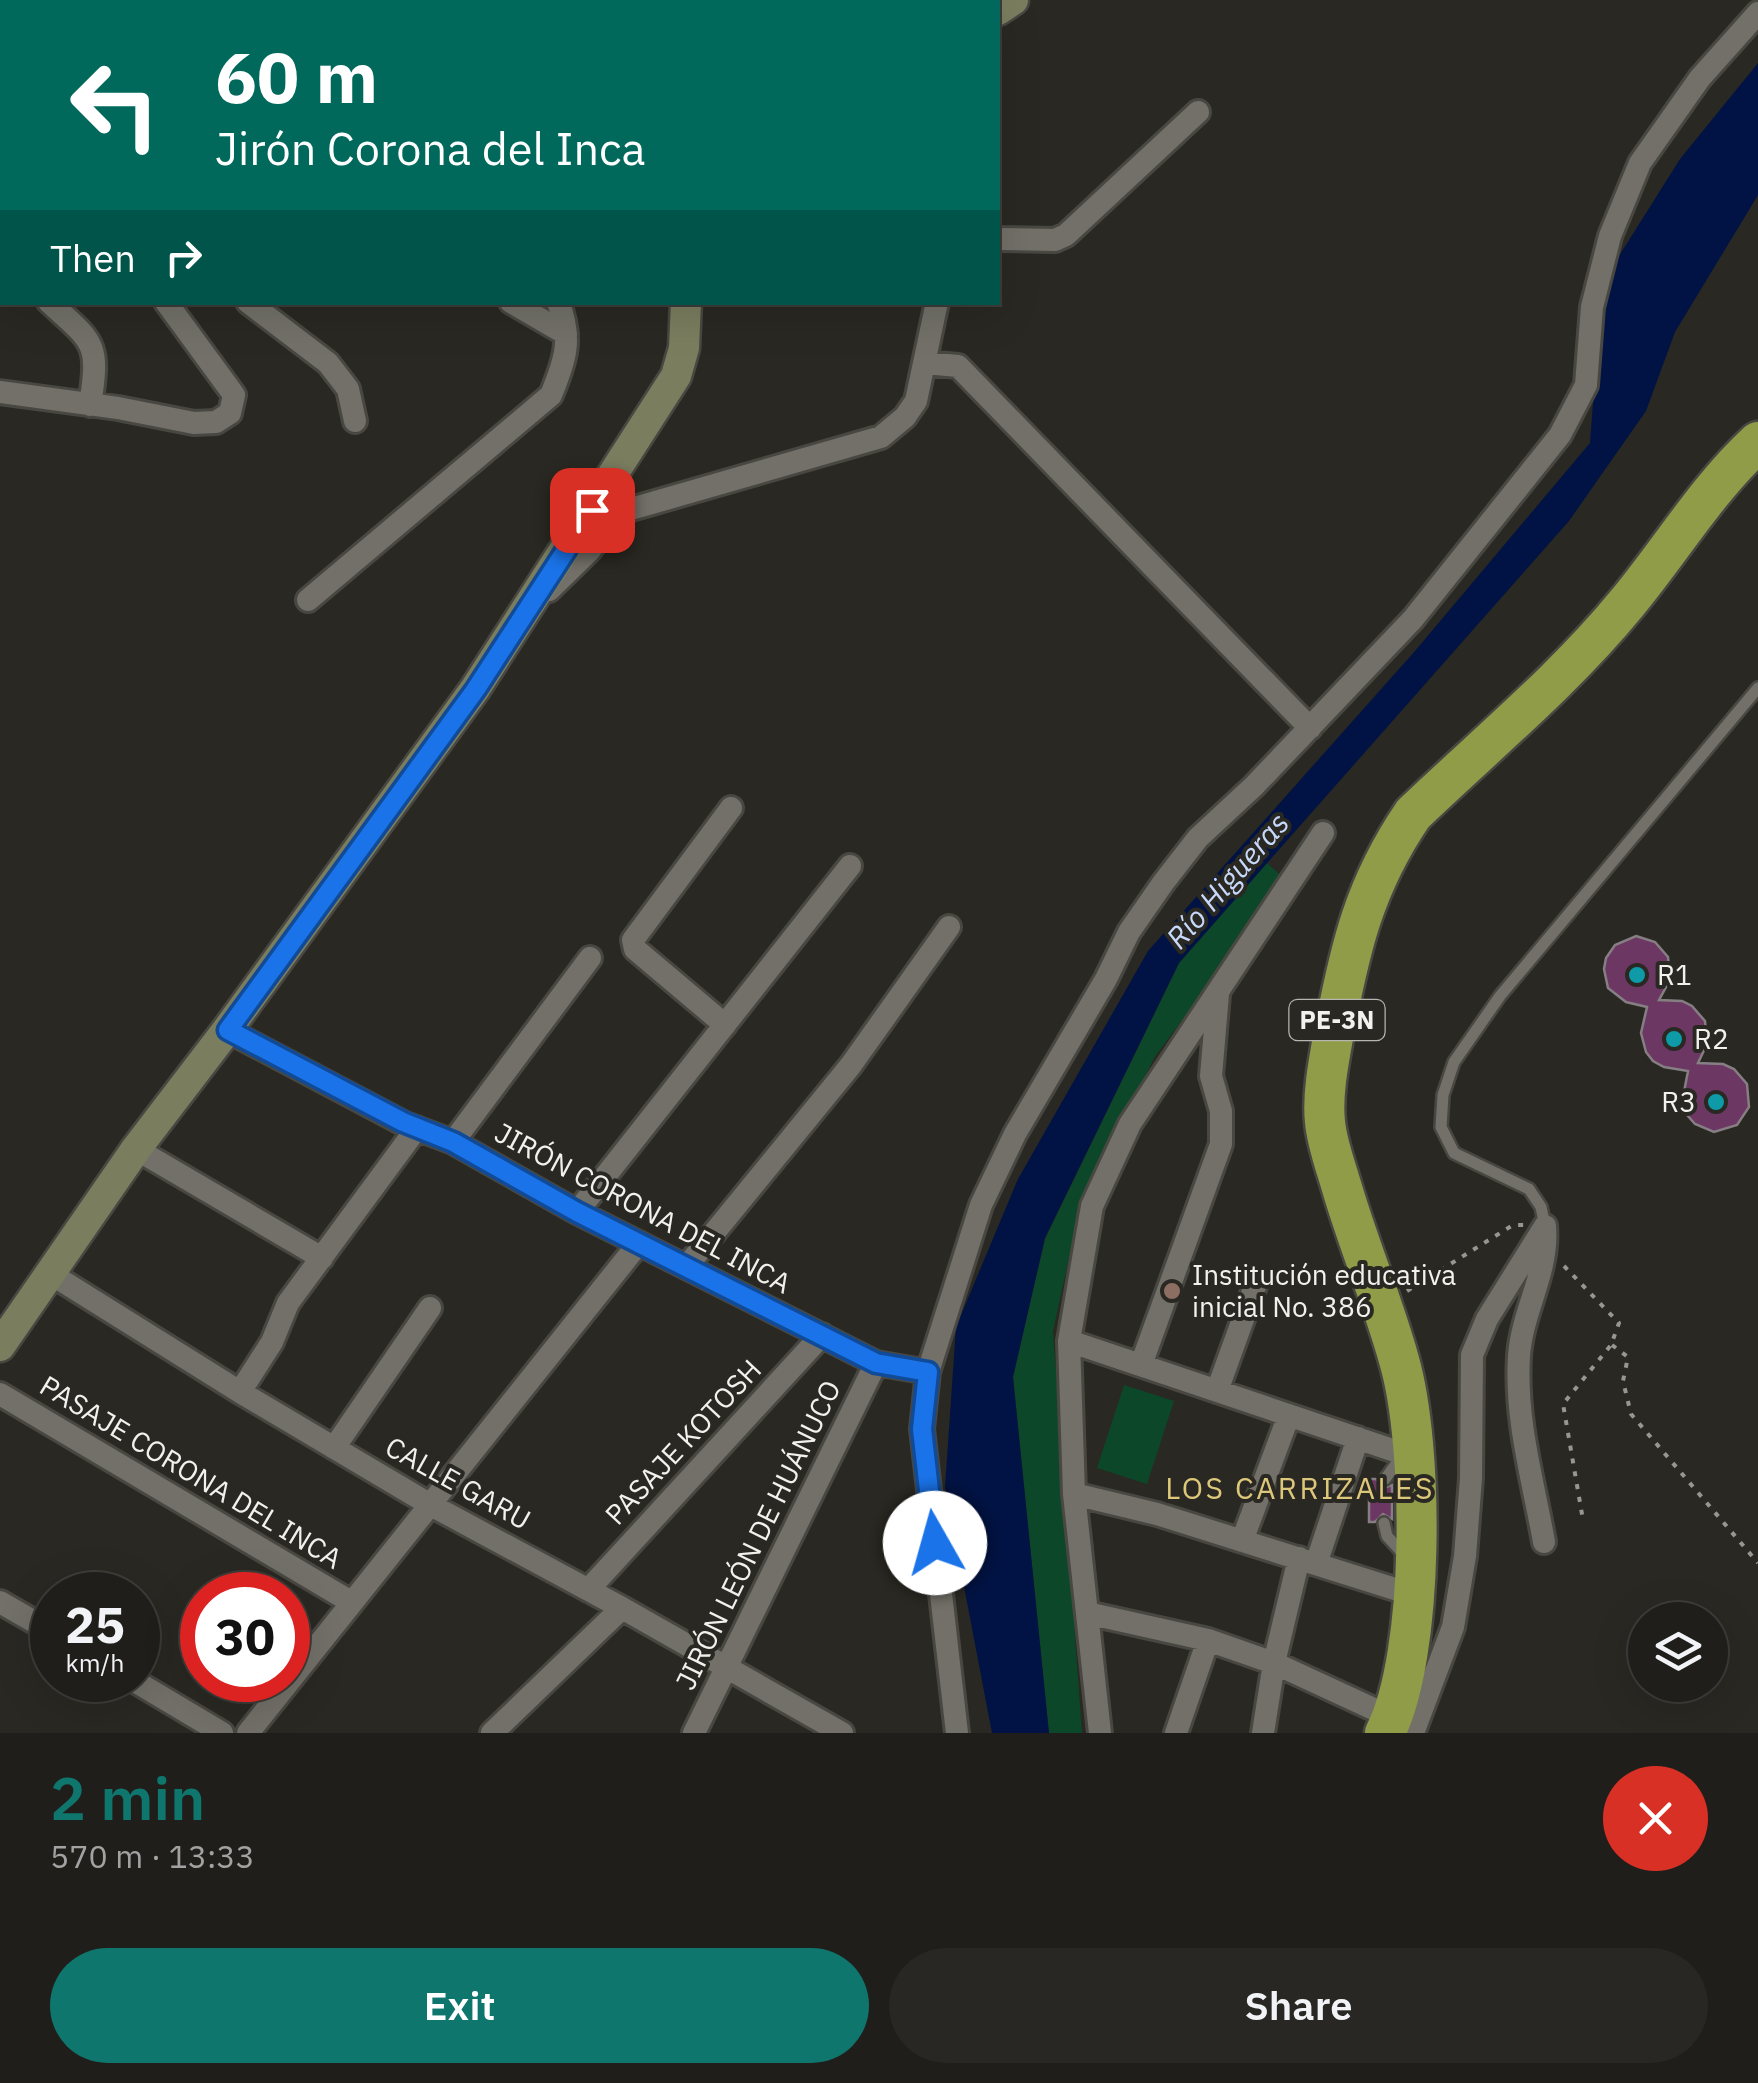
<!DOCTYPE html>
<meta charset="utf-8">
<style>
:root{--surface:#201e1a;--page:#282723;--text:#f1f3f6;--muted:#a2a2a2;--line:#3d3c39;--accent:#0f766e}
body{margin:0;font-family:"IBM Plex Sans",sans-serif;background:var(--page);color:var(--text);height:100vh;display:flex;flex-direction:column;font-size:38px;white-space:nowrap}
*{box-sizing:border-box;margin:0}
p{font-size:32px;color:var(--muted)}
.icon{flex:none;width:55px;height:55px;fill:none;stroke:currentColor;stroke-width:2;stroke-linecap:round;stroke-linejoin:round}
.map{position:relative;height:1733px;overflow:hidden}
.drawer{display:flex;flex-direction:column;background:var(--surface);flex:1}
.drawer>*{flex:none}
.hud{position:absolute;left:0px;top:0px;width:1000px;height:305px;box-shadow:0 10px 40px #0002,0 0 0 2px var(--line);background:#00695c;color:#fff;overflow:hidden}
.controls{position:absolute;left:1628px;top:1602px;display:grid;gap:20px}
.controls a{display:grid;place-items:center;width:100px;height:100px;border-radius:50%;background:var(--surface);box-shadow:0 10px 40px #0002,0 0 0 2px var(--line);font-size:50px}
.speed{position:absolute;left:30px;top:1572px;display:flex;gap:20px;font-size:50px;font-weight:700;text-align:center}
.speed>*{display:grid;place-content:center;width:130px;height:130px;border-radius:50%;background:var(--surface);box-shadow:0 10px 40px #0002,0 0 0 2px var(--line);line-height:1}
.speed small{font-size:25px;font-weight:400}
.speed .limit{border:15px solid #d22;background:#fff;color:#111}
.pin{position:absolute;display:grid;place-items:center;width:85px;height:85px;color:#fff;margin:-42px;border-radius:20px;box-shadow:0 5px 15px #0006}
.me{position:absolute;width:110px;margin:-55px;rotate:353deg;stroke-linejoin:round;filter:drop-shadow(0 0 8px #0008)}
.turn{display:flex;align-items:center;gap:35px;height:210px;padding:0 50px;font-size:45px}
.turn .icon{width:130px;height:130px;stroke-width:2.5}
.turn b{display:block;font-size:70px;line-height:85px}
.then{display:flex;align-items:center;height:95px;padding:0 50px;background:#0003;gap:20px;font-size:38px}
.round{display:grid;place-items:center;flex:none;width:105px;height:105px;border-radius:52px;background:var(--page)}
.headline{display:flex;align-items:center;justify-content:space-between;height:170px;padding:0 50px}
h1{font-size:60px;font-weight:600;line-height:75px;color:var(--accent)}
.action{display:flex;gap:20px;margin-top:auto;padding:20px 50px}
.action a{flex:1;height:115px;border-radius:60px;background:var(--accent);color:#fff;font-size:40px;font-weight:600;line-height:115px;text-align:center}
.action a+a{background:var(--page);color:var(--text)}
.map>svg:first-child{display:block}
.green{fill:#0d4729}
.water{fill:#011344}
.lines{fill:none;stroke-linecap:round;stroke-linejoin:round}
.stream{stroke:#011344;stroke-width:5}
.building{fill:#6c3763;stroke:#857e83;stroke-width:2.5}
.lane-casing{stroke:#484741;stroke-width:16}
.street-casing{stroke:#484741;stroke-width:28}
.secondary-casing{stroke:#484741;stroke-width:35}
.highway-casing{stroke:#484741;stroke-width:45}
.path{stroke:#989691;stroke-width:4;stroke-dasharray:5 8;stroke-linecap:butt}
.lane{stroke:#727068;stroke-width:11}
.street{stroke:#727068;stroke-width:22}
.secondary{stroke:#7b7d5f;stroke-width:30}
.highway{stroke:#919c49;stroke-width:40}
.route-casing{stroke:#114b97;stroke-width:25}
.route{stroke:#1a73e8;stroke-width:18}
.culture-dot{fill:#0f9aa8;stroke:#2a2822;stroke-width:4}
.education-dot{fill:#8d6e63;stroke:#2a2822;stroke-width:4}
.labels{text-anchor:middle;stroke-width:8;stroke-linejoin:round;paint-order:stroke}
.shield{fill:#2a2822;stroke:#b6b5b0;stroke-width:2.5}
.shield-label{font-size:25px;font-weight:bold;fill:#f2f1ed}
.poi-label{font-size:28px;fill:#f2f1ed;stroke:#2a2822;text-anchor:start}
.street-label{font-size:28px;fill:#f2f1ed;stroke:#2a2822}
.water-label{font-size:30px;font-style:italic;fill:#c7d9fb;stroke:#2a2822}
.neighbourhood-label{font-size:30px;letter-spacing:2.5px;fill:#ddc77a;stroke:#2a2822}
</style>
<div class="map">
<svg width="1758" height="1733" viewBox="0 0 1758 1733">
<rect width="100%" height="100%" fill="#2a2822"/>
<!-- green -->
<path class="green" d="M1267,863L1286,880L1154,1058L1078,1217L1053,1331L1082,1733H1049L1013,1377L1045,1239L1179,963Z
M1124,1385L1174,1401L1147,1484L1097,1468Z"/>
<!-- water -->
<path class="water" d="M1758,63V195L1675,332L1646,411L1569,521L1179,963L1045,1238L1013,1377L1049,1733H992L945,1487L956,1327L1018,1179L1148,951L1415,651L1590,443L1602,283L1680,159Z"/>
<g class="lines">
<!-- stream -->
<path class="stream" d="M166,0L168,2"/>
</g>
<!-- building -->
<path class="building" d="M1636,936L1655,942L1668,957L1670,980L1659,1000L1682,1001L1692,1006L1705,1021L1707,1044L1698,1063L1723,1064L1734,1069L1747,1084L1749,1107L1737,1125L1714,1132L1695,1124L1687,1115L1683,1097L1688,1071L1664,1067L1653,1061L1646,1052L1641,1033L1647,1007L1626,1002L1608,988L1604,969L1606,958L1615,945Z
M1369,1479H1376L1383,1488L1392,1485V1519L1383,1514L1375,1522H1369Z"/>
<g class="lines">
<!-- lane casing -->
<g class="lane-casing">
<path id="lane" d="M1545,1226L1541,1207L1529,1189L1454,1153L1441,1127L1443,1095L1454,1062L1500,996L1758,688
M1385,1479L1396,1464L1408,1460
M1384,1523L1387,1536L1408,1559"/>
</g>
<!-- street casing -->
<g class="street-casing">
<path id="street" d="M142,0L144,2
M244,0L251,2
M197,2L201,0
M572,2L584,0
M0,30L2,36
M998,239L1055,240L1066,235L1198,112
M0,259L2,262
M49,302C94,343 100,342 90,405
M248,302L328,363L348,389L355,421
M511,302L566,334
M925,363L958,366L1310,728
M0,392L118,408L194,423L216,422L230,413L234,395L166,302
M549,590L589,551L615,519L631,509L881,437L905,417L916,401L937,302
M308,600L551,395C565,361 573,339 558,302
M725,1025L635,949L633,940L731,808
M227,1030L403,1123L453,1142L577,1212L876,1363L928,1372
M453,1142L590,958
M136,1149L322,1258
M577,1212L850,866
M687,1266L851,1065L949,927
M51,1274L240,1392L429,1504L622,1608L842,1733
M1069,1341L1416,1458
M1141,1365L1221,1144V1111L1211,1076L1218,994
M1217,1391L1255,1286
M240,1392L272,1342L288,1303L417,1128
M0,1394L351,1602
M334,1448L430,1308
M1074,1494L1157,1514L1414,1595
M1242,1541L1289,1415
M1544,1542C1533,1480 1515,1420 1519,1356C1522,1311 1549,1272 1545,1226
M1316,1564L1358,1438
M588,1590L822,1335
M0,1602L52,1632
M1087,1613L1208,1640L1274,1663L1393,1718
M133,1680L222,1733
M248,1733L639,1243
M492,1733L622,1608
M694,1733L876,1363
M957,1733L922,1429L928,1372L981,1205L1015,1134L1106,979L1129,932L1163,883L1198,838L1254,786L1413,619L1560,435L1586,385L1592,307L1610,236L1640,163L1700,78L1758,13
M1100,1733L1074,1494L1069,1341L1092,1206L1130,1124L1323,833
M1176,1733L1208,1640
M1263,1733L1274,1663L1299,1558
M1413,1733L1453,1627L1465,1556L1471,1478L1472,1355L1487,1319L1545,1226"/>
</g>
<!-- secondary casing -->
<g class="secondary-casing">
<path id="secondary" d="M998,10L1013,0
M0,1346L136,1149L227,1030L475,689L676,376L684,348L686,302"/>
</g>
<!-- highway casing -->
<g class="highway-casing">
<path id="highway" d="M1385,1733C1425,1653 1424,1446 1399,1360C1383,1302 1359,1246 1342,1188C1336,1167 1327,1144 1325,1122C1322,1094 1329,1060 1334,1032C1350,948 1364,886 1413,814C1485,745 1564,680 1627,603C1671,550 1707,489 1758,442"/>
</g>
<!-- path -->
<path class="path" d="M1564,1266L1619,1323L1611,1345L1563,1404L1583,1520
M1407,1291L1513,1225H1524
M1612,1345L1628,1357L1623,1381L1631,1414L1758,1563"/>
<!-- lane -->
<use href="#lane" class="lane"/>
<!-- street -->
<use href="#street" class="street"/>
<!-- secondary -->
<use href="#secondary" class="secondary"/>
<!-- highway -->
<use href="#highway" class="highway"/>
</g>
<g class="lines">
<!-- route casing -->
<g class="route-casing">
<path id="route" d="M592,510L476,689L228,1030L403,1122L453,1142L577,1212L876,1363L928,1372L922,1429L935,1543"/>
</g>
<!-- route -->
<use href="#route" class="route"/>
</g>
<!-- markers -->
<g class="culture-dot">
<circle cx="1637" cy="975" r="10"/>
<circle cx="1674" cy="1039" r="10"/>
<circle cx="1716" cy="1102" r="10"/>
</g>
<circle class="education-dot" cx="1172" cy="1291" r="10"/>
<g class="labels">
<!-- shield labels -->
<rect class="shield" x="1289.5" y="1000" width="95" height="40" rx="8"/>
<g class="shield-label">
<text x="1337" y="1029">PE-3N</text>
</g>
<!-- poi labels -->
<g class="poi-label">
<text x="1657" y="985">R1</text>
<text x="1694" y="1049">R2</text>
<text x="1696" y="1112" text-anchor="end">R3</text>
<text x="1192" y="1285">Institución educativa<tspan x="1192" dy="32">inicial No. 386</tspan></text>
</g>
<!-- street labels -->
<g class="street-label">
<text transform="translate(643 1208) rotate(28)" y="10">JIRÓN CORONA DEL INCA</text>
<text transform="translate(683 1442) rotate(-47)" y="10">PASAJE KOTOSH</text>
<text transform="translate(191 1472) rotate(31)" y="10">PASAJE CORONA DEL INCA</text>
<text transform="translate(458 1483) rotate(29)" y="10">CALLE GARU</text>
<text transform="translate(758 1535) rotate(-64)" y="10">JIRÓN LEÓN DE HUÁNUCO</text>
</g>
<!-- water labels -->
<g class="water-label">
<text transform="translate(1228 881) rotate(-49)" y="10">Río Higueras</text>
</g>
<!-- neighbourhood labels -->
<g class="neighbourhood-label">
<text x="1300" y="1499">LOS CARRIZALES</text>
</g>
</g>
</svg>
<div class="controls">
<a><svg class="icon" aria-label="layers" viewBox="0 0 24 24"><path d="M12 4l9 5-9 5-9-5zM3 14l9 5 9-5"/></svg></a>
</div>
<div class="speed"><div>25<small>km/h</small></div><div class="limit">30</div></div>
<div class="pin" style="left:592px;top:510px;background:#d93025"><svg class="icon" aria-label="arrive" viewBox="0 0 24 24"><path d="M6 21V4h12l-3 4 3 4H6"/></svg></div>
<svg class="me" style="left:935px;top:1543px" viewBox="-20 -20 40 40"><circle r="19" fill="#fff"/><path d="M0-13L10 11 0 6-10 11z" fill="#1a73e8"/></svg>
<div class="hud">
<div class="turn"><svg class="icon" aria-label="left" viewBox="0 0 24 24"><path d="M17 20v-9H6M10 6l-5 5 5 5"/></svg><div><b>60 m</b>Jirón Corona del Inca</div></div>
<div class="then">Then<svg class="icon" aria-label="right" viewBox="0 0 24 24"><path d="M7 20v-9h11M14 6l5 5-5 5"/></svg></div>
</div>
</div>
<section class="drawer">
<div class="headline"><div><h1>2 min</h1><p>570 m · 13:33</p></div><a class="round" style="background:#d93025;color:#fff"><svg class="icon" aria-label="close" viewBox="0 0 24 24"><path d="M6 6l12 12M18 6L6 18"/></svg></a></div>
<div class="action"><a>Exit</a><a>Share</a></div>
</section>
